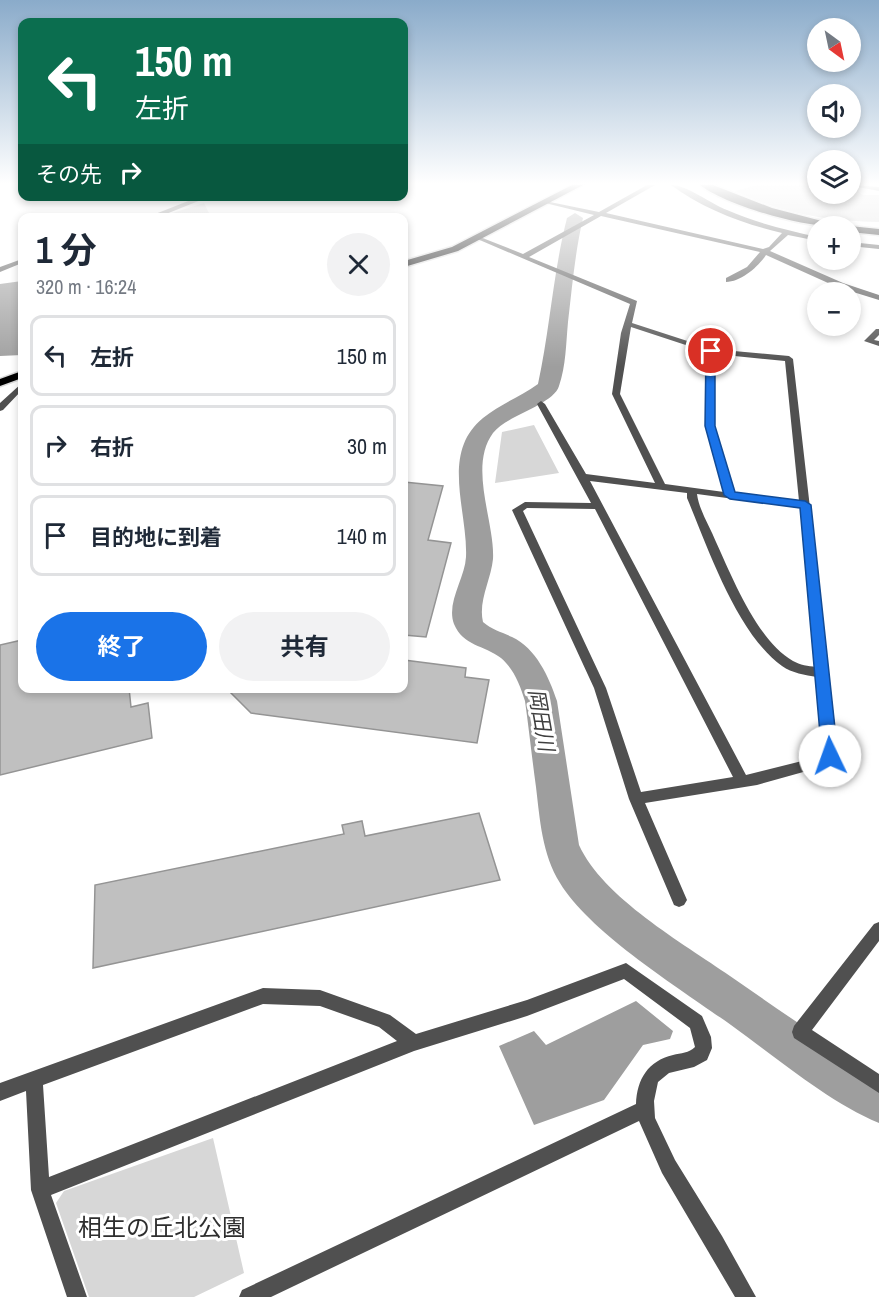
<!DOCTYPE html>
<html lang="ja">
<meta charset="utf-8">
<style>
:root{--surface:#fff;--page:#f2f2f3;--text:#1f2937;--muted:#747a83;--line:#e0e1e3;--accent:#1a73e8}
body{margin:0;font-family:"Archivo Narrow","Noto Sans JP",sans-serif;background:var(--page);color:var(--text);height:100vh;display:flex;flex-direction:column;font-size:22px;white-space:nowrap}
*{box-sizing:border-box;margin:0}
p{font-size:20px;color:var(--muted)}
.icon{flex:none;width:33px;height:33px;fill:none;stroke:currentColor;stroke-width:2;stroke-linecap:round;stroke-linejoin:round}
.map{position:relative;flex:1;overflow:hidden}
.panel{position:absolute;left:18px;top:213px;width:390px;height:480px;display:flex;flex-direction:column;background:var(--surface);border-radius:12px;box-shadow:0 3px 9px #0003}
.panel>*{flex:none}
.guide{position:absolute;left:18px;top:18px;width:390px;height:183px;border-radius:12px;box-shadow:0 3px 9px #0003;background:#0b6e4f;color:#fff;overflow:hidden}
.needle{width:39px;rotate:147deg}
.controls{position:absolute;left:807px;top:18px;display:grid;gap:12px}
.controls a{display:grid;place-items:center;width:54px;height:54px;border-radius:50%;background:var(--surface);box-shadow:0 3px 9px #0003;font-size:30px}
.pin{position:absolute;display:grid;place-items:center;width:51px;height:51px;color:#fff;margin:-26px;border:3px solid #fff;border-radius:50%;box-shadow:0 2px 6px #0007}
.me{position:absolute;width:66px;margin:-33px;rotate:357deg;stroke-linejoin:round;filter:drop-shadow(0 0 4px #0008)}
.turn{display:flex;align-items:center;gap:21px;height:126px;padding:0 18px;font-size:27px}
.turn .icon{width:78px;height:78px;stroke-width:2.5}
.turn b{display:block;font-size:42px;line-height:51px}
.then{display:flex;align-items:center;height:57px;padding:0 18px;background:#0003;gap:12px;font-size:22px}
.round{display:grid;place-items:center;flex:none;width:63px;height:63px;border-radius:32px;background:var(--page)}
.headline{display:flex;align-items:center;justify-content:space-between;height:102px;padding:0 18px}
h1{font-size:36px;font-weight:700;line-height:45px}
.cta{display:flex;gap:12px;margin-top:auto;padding:12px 18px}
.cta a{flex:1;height:69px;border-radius:36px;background:var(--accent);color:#fff;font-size:24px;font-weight:700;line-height:69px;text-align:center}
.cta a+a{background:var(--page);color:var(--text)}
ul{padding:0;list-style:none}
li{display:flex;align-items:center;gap:18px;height:81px;margin:0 12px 9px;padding:0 6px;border:3px solid var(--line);border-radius:12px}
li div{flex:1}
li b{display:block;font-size:22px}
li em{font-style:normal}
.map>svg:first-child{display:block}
.green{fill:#d7d7d7}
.water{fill:#9e9e9e}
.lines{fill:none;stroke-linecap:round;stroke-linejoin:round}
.river{fill:#9e9e9e;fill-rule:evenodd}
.building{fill:#c0c0c0;stroke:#949494;stroke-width:1.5}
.primary-casing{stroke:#dbdbdb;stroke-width:3}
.highway-casing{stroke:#dbdbdb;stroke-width:3}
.street{fill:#505050;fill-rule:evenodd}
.primary{fill:#000;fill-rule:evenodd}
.highway{fill:#000;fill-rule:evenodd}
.route{fill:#1a73e8;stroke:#114b97;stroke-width:1.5}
.labels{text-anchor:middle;stroke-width:6;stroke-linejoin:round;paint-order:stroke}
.water-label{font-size:21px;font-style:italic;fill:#3f3f3f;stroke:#fff}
.near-park-label{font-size:24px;fill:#2e2e2e;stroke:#fff}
</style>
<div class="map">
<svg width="879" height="1297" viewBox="0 0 879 1297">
<rect width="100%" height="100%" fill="#fff"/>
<!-- green -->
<path class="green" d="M757,185H817L818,194H850L851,186L863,195H879V222C826,221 782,214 735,191Z
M204,203L211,217H160Z
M534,425L559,473L495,483L502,432Z
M213,1138L244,1273L194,1297H89L56,1203L64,1191Z"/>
<!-- water -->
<path class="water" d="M22,281V296L19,307L22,313V355L0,356V284Z
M636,1001L673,1031L670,1039L643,1045L604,1100L534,1125L499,1046L534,1031L546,1045Z"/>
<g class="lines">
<!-- river -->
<path class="river" d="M575,213L583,218C575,253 572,287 568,322C566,343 566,366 559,386C553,405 507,415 493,433C468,467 495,522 493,559C491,580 478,601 483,622C492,630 502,632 512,637C536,648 549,677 557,701L579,845C603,898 683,943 730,976C779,1010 828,1044 879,1076V1123C827,1101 777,1058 731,1025C682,990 590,933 560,883C542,854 540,820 536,787C532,758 529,730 525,701C520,685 514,669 501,658C484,645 463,646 454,624C446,603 465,578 466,557C468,511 440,453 483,418C500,404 520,397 538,384C550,329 553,273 567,218Z"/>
</g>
<!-- building -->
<path class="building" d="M404,482L443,486L428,540L451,543L426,637L404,635Z
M22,640V688H129L131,707L148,703L152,738L0,775V645Z
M404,660L466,668L465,677L489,680L477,743L251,713L226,688H404Z
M479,813L500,880L93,968L95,885L344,834L342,825L362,821L365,836Z"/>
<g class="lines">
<!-- primary casing -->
<g class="primary-casing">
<path id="primary" d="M572,185H583L458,251L404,267V261L452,247Z
M22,371V378L0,386V379Z"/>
</g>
<!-- highway casing -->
<g class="highway-casing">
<path id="highway" d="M700,185H713L772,208L841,226C810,230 725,205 700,185Z
M848,226H850L879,229V235L850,232V226Z"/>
</g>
<!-- street -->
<path class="street" d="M647,185H655L606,213L763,249L769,247L782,233C744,224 703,209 671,185C687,185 711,204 727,210C756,223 787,230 818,237V241L788,235L770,251L843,283L879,295V300L837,287L766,255C758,267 741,282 726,282V278L747,267L760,252L601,216L529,257L637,301L632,323L712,349L789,356L793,359L838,753L832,764L757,785L645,803L687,900L684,905L679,907L674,905L629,799L594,688L512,510L525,502L591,503L537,404L541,401L545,404L586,474L655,483L612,394L621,333L630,304L475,238L480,237L523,254L594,215L545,203V201L599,212ZM631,327L707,352L705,426L724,492L665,484L620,394ZM715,354L785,361L799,501L734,493L715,426ZM590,481L687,493V498C708,548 737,634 782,666C792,673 805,675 817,677L824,753L822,756L746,775ZM697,494L800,508L816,667C808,666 800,665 793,661C757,640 733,579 716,542C710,527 699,510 697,494ZM527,508L595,509L733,777L641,792L606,688L523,511Z
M855,185L879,187V191L858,187Z
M201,196H211L156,218H145Z
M850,242L879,245V249L850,246Z
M22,259V263L0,272V267Z
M876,329H879V335L874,340L879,341V346L864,341Z
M22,383V390L3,410L0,411V403Z
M879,922V941L812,1030L879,1074V1093L794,1038L792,1032L794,1026L874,924Z
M626,963L702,1016L711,1037L712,1048L707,1060L694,1067L669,1073L658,1082L654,1101L655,1118L675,1160L722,1236L756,1297H735L662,1173L639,1121L271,1297H239L242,1290L636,1104C637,1079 648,1061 673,1055C681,1053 689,1053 695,1047L690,1028L624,979L527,1016L414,1051L51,1195L87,1297H67L31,1190L26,1091L0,1101V1083L263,988L320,990L390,1015L416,1034L527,1000ZM263,1004L320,1006L379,1027L397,1041L49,1177L43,1085Z"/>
<!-- primary -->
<use href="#primary" class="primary"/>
<!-- highway -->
<use href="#highway" class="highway"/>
</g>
<!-- sky -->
<linearGradient id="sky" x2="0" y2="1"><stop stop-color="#8aabca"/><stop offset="0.5" stop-color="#fff"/><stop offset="1" stop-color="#fff" stop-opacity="0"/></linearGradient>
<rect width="879" height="367" fill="url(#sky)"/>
<!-- route -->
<path class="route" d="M711,348L715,351V426L735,492L805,501L811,505L838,756L835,761L830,762L825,761L822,756L800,508L730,499L724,495L705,426L706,351Z"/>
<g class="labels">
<!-- water labels -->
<g class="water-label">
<text transform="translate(541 720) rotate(80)" y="7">岡田川</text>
</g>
<!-- near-park labels -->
<g class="near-park-label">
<text x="162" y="1236">相生の丘北公園</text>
</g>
</g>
</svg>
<div class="controls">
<a><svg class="needle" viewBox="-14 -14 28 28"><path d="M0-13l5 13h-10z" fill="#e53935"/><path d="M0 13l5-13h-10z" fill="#747a83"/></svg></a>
<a><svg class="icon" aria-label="sound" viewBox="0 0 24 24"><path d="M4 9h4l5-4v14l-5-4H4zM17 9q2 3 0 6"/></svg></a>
<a><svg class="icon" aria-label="layers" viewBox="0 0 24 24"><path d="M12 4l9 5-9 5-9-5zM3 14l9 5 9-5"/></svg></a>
<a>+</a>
<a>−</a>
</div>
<div class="pin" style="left:711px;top:351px;background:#d93025"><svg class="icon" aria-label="arrive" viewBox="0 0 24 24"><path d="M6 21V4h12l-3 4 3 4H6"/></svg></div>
<svg class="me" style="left:830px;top:756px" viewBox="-20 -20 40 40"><circle r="19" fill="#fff"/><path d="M0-13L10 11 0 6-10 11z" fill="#1a73e8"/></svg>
<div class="guide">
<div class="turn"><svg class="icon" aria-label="left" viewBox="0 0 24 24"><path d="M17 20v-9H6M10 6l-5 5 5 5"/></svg><div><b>150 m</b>左折</div></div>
<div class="then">その先<svg class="icon" aria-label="right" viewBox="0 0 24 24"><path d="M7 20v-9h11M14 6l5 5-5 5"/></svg></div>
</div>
<section class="panel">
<div class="headline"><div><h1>1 分</h1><p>320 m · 16:24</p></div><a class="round"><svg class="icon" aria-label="close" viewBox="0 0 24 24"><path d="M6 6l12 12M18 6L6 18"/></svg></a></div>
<ul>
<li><svg class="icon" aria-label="left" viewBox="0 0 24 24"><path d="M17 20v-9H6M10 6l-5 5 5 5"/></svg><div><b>左折</b></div><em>150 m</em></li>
<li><svg class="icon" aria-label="right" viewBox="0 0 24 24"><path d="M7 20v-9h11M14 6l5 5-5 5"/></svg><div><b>右折</b></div><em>30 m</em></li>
<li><svg class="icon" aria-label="arrive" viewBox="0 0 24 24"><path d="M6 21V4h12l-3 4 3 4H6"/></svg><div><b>目的地に到着</b></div><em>140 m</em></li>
</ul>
<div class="cta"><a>終了</a><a>共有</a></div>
</section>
</div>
